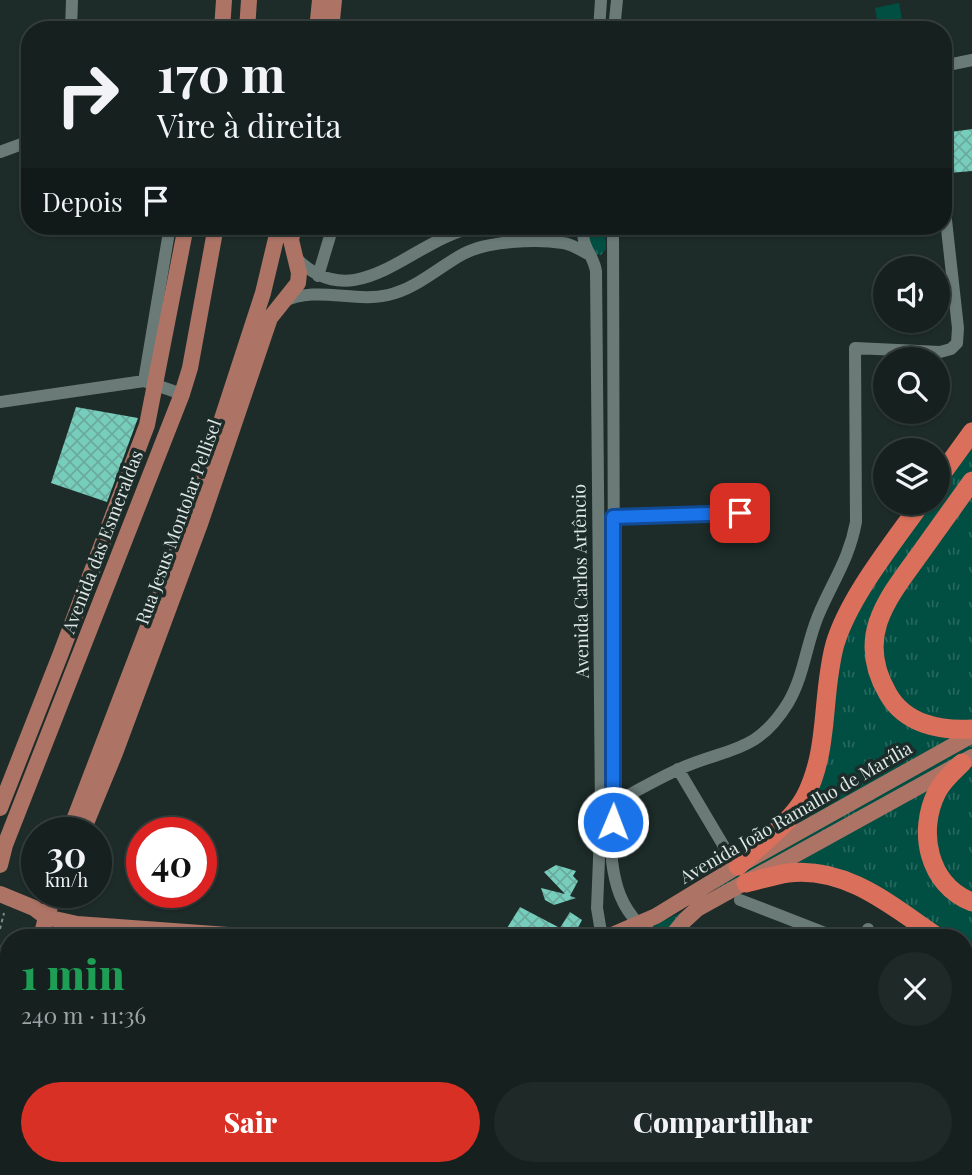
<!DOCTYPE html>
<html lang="pt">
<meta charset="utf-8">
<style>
:root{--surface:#16211f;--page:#1f2928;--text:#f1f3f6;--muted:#9ea3a4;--line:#353e3d;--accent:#d93025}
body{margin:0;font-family:"Playfair Display",serif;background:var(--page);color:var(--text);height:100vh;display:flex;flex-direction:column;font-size:26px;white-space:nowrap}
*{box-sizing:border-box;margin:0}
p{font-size:23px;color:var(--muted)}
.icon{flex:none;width:38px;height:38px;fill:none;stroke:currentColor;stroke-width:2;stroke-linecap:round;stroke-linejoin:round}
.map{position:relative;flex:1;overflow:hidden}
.details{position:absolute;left:0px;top:929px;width:973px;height:247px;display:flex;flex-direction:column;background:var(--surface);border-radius:28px 28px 0 0;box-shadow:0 2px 5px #0004,0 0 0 2px var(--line)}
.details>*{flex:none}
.guide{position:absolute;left:21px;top:21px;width:931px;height:214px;border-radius:28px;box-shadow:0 2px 5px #0004,0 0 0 2px var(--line);background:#16211f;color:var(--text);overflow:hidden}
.fabs{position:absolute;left:873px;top:256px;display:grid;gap:14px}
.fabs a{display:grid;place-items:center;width:77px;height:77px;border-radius:50%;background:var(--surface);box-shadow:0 2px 5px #0004,0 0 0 2px var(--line);font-size:35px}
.speed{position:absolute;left:21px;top:817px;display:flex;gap:14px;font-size:35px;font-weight:700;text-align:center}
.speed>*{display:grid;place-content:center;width:91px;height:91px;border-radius:50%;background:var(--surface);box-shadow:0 2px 5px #0004,0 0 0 2px var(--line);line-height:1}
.speed small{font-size:18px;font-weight:400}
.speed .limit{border:10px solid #d22;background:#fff;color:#111}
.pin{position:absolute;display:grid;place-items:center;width:60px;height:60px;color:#fff;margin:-30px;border-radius:14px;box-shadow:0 4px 10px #0006}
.me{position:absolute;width:77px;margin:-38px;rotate:1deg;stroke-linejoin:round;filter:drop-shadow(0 0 5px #0008)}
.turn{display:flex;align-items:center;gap:24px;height:147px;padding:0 21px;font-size:32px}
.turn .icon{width:91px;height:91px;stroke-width:2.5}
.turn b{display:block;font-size:49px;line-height:60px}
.then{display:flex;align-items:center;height:66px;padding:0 21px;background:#0003;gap:14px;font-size:26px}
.round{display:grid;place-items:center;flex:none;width:74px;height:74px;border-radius:37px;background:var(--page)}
.headline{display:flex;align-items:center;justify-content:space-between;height:119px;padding:0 21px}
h1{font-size:42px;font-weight:800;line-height:52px;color:#1e9e55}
.button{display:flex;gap:14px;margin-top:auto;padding:14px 21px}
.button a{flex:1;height:80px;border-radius:42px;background:var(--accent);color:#fff;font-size:28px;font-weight:800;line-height:80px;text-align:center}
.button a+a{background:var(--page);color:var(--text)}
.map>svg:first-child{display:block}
.grass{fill:url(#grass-tufts)}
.pitch{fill:#014e43}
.building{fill:url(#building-cross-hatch)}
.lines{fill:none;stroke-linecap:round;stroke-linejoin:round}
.path{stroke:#7f8b88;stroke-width:2;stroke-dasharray:3.5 3.5;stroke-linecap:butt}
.minor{stroke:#6a7b77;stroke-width:12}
.major{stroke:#ad7466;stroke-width:16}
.highway{stroke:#da705b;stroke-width:19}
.route-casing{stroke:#114b97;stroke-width:18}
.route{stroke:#1a73e8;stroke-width:12}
.labels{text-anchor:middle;stroke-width:7;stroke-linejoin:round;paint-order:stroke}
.street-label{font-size:18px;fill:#dee7e5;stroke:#1d2c29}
</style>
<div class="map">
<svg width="972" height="1175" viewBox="0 0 972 1175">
<defs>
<pattern id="grass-tufts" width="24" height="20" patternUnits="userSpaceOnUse" patternTransform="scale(1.75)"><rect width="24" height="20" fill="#014e43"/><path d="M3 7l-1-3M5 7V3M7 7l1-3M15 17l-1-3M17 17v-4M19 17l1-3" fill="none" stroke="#26685e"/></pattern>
<pattern id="building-cross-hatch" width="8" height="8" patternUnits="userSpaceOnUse" patternTransform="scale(1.75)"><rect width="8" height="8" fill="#77cdbc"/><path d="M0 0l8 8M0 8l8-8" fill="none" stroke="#6aab9e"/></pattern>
</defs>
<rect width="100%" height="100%" fill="#1d2c29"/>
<!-- grass -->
<path class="grass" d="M588,226H605L606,249L601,255L592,254Z
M972,439V475L873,619L889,703L962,734L768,843L793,819L845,632L927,502H938V487Z
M972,485V724L955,726L906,709L878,660L887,607Z
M972,741V750L716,892L715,889L746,868Z
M972,765V899L934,857L935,806L943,791Z
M934,786L920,833L972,910V957L964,951V938H945L875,890L784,869Z
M686,910L665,938H661L652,926Z
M972,1066V1153L963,1175H923L927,1167H964V1081Z"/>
<!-- pitch -->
<path class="pitch" d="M899,3L904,30H879L875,8Z"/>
<!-- building -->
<path class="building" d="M972,129V171L949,173L943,133Z
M76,407L138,418L107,502L51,483Z
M556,865L576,871L573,876L578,881L570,896L576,898L554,905L545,900L541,888L565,894L544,872Z
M520,907L560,928L570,912L582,920L574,935L580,938H548L533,930L525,938H501Z"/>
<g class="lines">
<!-- path -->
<path class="path" d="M0,929L4,913
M0,1072L9,1074"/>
<!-- minor -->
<path class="minor" d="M71,30L72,0
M599,30L601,0
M614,30L617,0
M943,66L972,60
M0,152L30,141
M584,226C580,247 593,253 596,271L601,810L597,908L602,938
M613,226L614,629L612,861C615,885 621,906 639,924
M295,257C357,321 414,236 477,227C511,222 546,233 580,226
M318,276L333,226
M283,302C315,285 354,303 388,295C416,289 439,267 463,254C487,241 536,239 563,243C572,244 580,250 588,254
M144,381L170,226
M0,402L144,381L182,394
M613,517L740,513
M678,769L732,860
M601,810C626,797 651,782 677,770C727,747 756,755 788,703C804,676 806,645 818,616C832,582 849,560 856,522L855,348L940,352L951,349L957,343L958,328L943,193
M740,900L838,938
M864,938L868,929
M0,956L9,968
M0,1016L9,993
M0,1047L9,1025
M964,1063L972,1046
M0,1120L9,1093
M0,1149L9,1153
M44,1167L63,1175
M515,1167L528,1175
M30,1175L32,1167
M582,1175L585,1167
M769,1175L772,1167
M917,1175L920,1167"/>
<!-- major -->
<path class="major" d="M222,30L224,0
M247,30L249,0
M317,30L320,0
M331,30L334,0
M0,808L61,653L147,425L186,226
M69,833L190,517L263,293L279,226
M82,833L115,753L200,524L270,318L298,283L299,273L291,240L294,226
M0,865L5,845L182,394L190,368L216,226
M0,894L34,908L46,917L77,924L271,938
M639,924L653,938
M41,938L46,917L56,892
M54,938L78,936L107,938
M605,938L656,916L738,866L972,735
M670,938L684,921L697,909L972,757
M0,954L9,951
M309,1175L315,1167
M326,1175L332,1167"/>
<!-- highway -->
<path class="highway" d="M938,479L972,432
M972,481C954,506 937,530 919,555C886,600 855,638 888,694C905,724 940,731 972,729
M962,763C953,772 943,780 937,792C917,831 928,885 972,902
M738,866C758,847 793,820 805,797C830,749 821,694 835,644C849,597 893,543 922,502
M746,883C759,880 774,875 788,873C847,866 893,907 939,938
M964,956L972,962"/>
</g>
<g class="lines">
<!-- route casing -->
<g class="route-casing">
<path id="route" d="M613,822V517L740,513"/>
</g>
<!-- route -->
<use href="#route" class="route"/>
</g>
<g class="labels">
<!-- street labels -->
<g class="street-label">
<text transform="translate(179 522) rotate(-70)" y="6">Rua Jesus Montolar Pellisel</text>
<text transform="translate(103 542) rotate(-69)" y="6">Avenida das Esmeraldas</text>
<text transform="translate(581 581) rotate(-91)" y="6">Avenida Carlos Artêncio</text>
<text transform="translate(796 813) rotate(-30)" y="6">Avenida João Ramalho de Marília</text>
</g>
</g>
</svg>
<div class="fabs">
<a><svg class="icon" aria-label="sound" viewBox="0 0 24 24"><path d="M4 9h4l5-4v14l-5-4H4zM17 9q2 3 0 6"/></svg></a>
<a><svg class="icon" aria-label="search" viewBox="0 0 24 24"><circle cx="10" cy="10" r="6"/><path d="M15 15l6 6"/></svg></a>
<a><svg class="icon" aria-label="layers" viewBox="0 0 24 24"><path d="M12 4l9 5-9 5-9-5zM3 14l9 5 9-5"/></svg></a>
</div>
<div class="speed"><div>30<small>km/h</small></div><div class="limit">40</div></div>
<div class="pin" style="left:740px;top:513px;background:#d93025"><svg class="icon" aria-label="arrive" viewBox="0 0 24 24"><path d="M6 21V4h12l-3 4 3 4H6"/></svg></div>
<svg class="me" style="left:613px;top:822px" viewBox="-20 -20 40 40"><circle r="17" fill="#1a73e8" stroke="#fff" stroke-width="3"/><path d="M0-11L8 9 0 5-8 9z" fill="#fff"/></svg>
<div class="guide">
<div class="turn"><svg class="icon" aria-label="right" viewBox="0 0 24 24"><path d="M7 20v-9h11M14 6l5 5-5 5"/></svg><div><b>170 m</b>Vire à direita</div></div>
<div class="then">Depois<svg class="icon" aria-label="arrive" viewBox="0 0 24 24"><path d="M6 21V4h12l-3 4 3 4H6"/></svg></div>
</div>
<section class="details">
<div class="headline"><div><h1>1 min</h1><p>240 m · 11:36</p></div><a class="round"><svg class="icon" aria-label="close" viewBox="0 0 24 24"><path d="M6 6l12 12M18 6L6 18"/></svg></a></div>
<div class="button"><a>Sair</a><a>Compartilhar</a></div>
</section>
</div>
